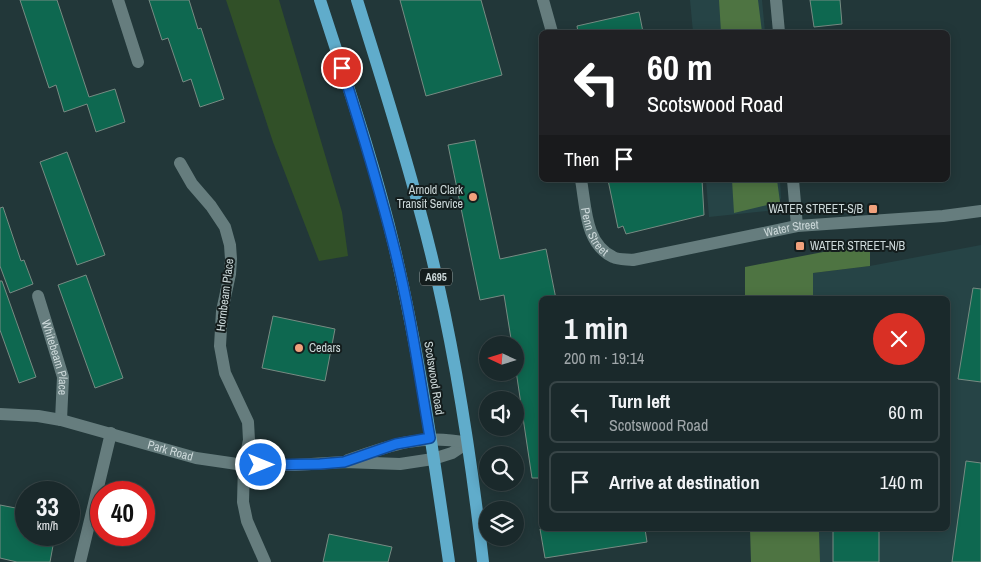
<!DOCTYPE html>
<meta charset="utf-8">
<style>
:root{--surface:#1a292b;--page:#273537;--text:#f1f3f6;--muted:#9fa6a9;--line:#384547}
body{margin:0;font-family:"Archivo Narrow",sans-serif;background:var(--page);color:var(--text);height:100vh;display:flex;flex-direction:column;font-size:19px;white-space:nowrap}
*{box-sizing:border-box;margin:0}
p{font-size:16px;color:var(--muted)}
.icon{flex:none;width:28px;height:28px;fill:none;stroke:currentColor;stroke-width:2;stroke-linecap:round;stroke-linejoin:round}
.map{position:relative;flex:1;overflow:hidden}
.side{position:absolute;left:539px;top:296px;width:411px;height:235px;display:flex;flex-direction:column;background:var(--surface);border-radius:8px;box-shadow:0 2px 12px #0003,0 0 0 1px var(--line)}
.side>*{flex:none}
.top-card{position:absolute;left:539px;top:30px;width:411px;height:152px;border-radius:8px;box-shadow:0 2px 12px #0003,0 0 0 1px var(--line);background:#202124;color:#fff;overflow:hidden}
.needle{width:32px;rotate:274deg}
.controls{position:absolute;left:479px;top:336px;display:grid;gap:10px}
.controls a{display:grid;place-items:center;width:45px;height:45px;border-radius:50%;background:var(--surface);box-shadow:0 2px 12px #0003,0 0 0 1px var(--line);font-size:25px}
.speed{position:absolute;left:15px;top:481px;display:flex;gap:10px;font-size:25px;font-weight:700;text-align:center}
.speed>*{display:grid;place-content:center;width:65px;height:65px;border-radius:50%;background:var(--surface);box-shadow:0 2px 12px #0003,0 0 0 1px var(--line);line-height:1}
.speed small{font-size:12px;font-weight:400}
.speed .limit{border:8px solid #d22;background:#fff;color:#111}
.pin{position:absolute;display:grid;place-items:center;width:42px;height:42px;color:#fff;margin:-21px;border:2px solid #fff;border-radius:50%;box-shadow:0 1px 5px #0007}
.me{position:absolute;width:55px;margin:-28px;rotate:90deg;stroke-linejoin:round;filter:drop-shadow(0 0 4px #0008)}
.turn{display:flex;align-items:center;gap:18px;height:105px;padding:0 25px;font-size:22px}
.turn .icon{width:65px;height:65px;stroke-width:2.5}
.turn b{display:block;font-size:35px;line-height:42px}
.then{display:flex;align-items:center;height:48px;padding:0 25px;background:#0003;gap:10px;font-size:19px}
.round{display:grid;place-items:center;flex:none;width:52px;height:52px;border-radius:26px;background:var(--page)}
.overview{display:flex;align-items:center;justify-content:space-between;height:85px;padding:0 25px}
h1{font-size:30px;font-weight:800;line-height:38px}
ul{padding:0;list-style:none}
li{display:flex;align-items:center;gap:15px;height:62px;margin:0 10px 8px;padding:0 15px;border:2px solid var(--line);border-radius:8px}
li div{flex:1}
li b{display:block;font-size:19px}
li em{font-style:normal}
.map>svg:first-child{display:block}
.built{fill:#264446}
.green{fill:#315028}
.forest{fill:#4e7442}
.building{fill:#0e6850;stroke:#778b83}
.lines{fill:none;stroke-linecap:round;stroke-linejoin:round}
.minor{stroke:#667d7e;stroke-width:12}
.tertiary{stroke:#667d7e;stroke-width:12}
.primary{stroke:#60accb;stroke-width:12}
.route-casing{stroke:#114b97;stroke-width:12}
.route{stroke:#1a73e8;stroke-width:9}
.poi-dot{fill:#f1a17c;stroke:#141d1d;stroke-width:2}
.labels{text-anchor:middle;stroke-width:4;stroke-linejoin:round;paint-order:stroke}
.shield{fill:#141d1d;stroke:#96a1a1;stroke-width:1}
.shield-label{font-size:11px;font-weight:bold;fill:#cdd9da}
.poi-label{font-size:12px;fill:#cdd9da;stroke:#141d1d;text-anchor:end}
.street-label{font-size:12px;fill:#cdd9da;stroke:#141d1d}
</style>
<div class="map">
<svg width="981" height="562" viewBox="0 0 981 562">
<rect width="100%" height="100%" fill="#223739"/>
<!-- built -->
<path class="built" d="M690,0H762L765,32H693Z
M706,180H780L781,198L775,210L709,217Z
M981,245V562H820L819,529H948V299H813V273L870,266Z"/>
<!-- green -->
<path class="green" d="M226,0H279L342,212L348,256L319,261L273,142Z"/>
<!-- forest -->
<path class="forest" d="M719,0H758L762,32H721Z
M732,180H777L780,202L734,213Z
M870,243V266L813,273V299H745V267Z
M750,529H819L820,562H751Z"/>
<!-- building -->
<path class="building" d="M20,0H57L89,97L115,89L125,122L96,132L87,104L64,112L56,85L49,88Z
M149,0H189L198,29L201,28L224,99L200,107L191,79L183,82L168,38L162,40Z
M400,0H481L502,75L426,96Z
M810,0H840L842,24L814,27Z
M639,12L643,32H578L577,26Z
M475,140L500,259L546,249L556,299H541V478H532L515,364V345H512L504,295L480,300L448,145Z
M67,152L105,255L77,265L40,162Z
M608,180H702L704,215L626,234L623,226L618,228Z
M3,207L21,261L24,260L33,284L10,293L0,266V208Z
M86,275L123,378L95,388L58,285Z
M0,281H2L36,377L19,383L0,330Z
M973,288L981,289V382L958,379Z
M273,316L335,329L325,381L262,368Z
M966,461L981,463V562H952Z
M0,505L26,510V535H55L50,562H17L0,558Z
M540,529H645L647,542L545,558Z
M833,529H879V562H833Z
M329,534L392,547L388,562H323Z"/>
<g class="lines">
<!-- minor -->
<g class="minor">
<path d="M118,0L138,62"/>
<path d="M776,0L779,32"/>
<path d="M180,163L192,184L211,206L225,227L230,245L231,259L230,274L222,311L220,346L225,373L248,422L249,440L244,465L243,502L247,521L265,562"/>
<path d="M793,180L797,226"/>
<path id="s1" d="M38,296L63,377L61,420"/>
<path d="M80,562L111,433"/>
</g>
<!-- tertiary -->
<g class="tertiary">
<path d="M543,0L552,32"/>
<path id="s2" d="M581,180C586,207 585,244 613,257C619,260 627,259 633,260L797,226L943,216L981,211"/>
<path id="s3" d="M0,414L38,416L61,420L196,458L244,465H295L344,462L400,464L433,459L452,453L467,443"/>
<path d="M348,460C390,445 423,433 467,443"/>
</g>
<!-- primary -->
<path class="primary" d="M320,0C347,83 375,165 395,250C419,353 434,458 449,562
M357,0C379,71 402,142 421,215C452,328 470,446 483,562"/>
</g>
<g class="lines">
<!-- route casing -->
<g class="route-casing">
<path id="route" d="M261,465L320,464L344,462L396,444L430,438C419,374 410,310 394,247C379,187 361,128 342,68"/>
</g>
<!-- route -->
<use href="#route" class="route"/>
</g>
<!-- markers -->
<g class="poi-dot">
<circle cx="473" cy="197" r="5"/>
<rect x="868" y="204" width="10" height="10" rx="2.5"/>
<rect x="795" y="241" width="10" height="10" rx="2.5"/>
<circle cx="299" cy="348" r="5"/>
</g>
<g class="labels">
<!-- shield labels -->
<rect class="shield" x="420" y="268.5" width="32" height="17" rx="4"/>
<g class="shield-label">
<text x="436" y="281">A695</text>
</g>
<!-- poi labels -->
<g class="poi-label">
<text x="463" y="194">Arnold Clark<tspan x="463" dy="14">Transit Service</tspan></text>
<text x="863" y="213">WATER STREET-S/B</text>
<text x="810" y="250" text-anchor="start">WATER STREET-N/B</text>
<text x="309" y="352" text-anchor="start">Cedars</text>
</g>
<!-- street labels -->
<g class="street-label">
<text dy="4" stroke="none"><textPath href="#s2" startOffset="54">Penn Street</textPath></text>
<text dy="4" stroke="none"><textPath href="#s2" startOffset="269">Water Street</textPath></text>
<text transform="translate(225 295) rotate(-83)" y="4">Hornbeam Place</text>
<text dy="4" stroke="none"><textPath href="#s1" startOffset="64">Whitebeam Place</textPath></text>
<text transform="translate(434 378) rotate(81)" y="4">Scotswood Road</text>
<text dy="4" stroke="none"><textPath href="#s3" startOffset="175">Park Road</textPath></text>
</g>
</g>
</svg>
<div class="controls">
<a><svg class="needle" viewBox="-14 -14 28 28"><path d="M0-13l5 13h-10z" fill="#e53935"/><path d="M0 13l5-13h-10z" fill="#9fa6a9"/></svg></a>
<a><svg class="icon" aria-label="sound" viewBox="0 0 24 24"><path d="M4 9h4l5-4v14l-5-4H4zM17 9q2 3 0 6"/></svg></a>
<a><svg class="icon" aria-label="search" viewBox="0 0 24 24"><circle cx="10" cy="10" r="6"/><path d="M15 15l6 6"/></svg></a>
<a><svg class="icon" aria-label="layers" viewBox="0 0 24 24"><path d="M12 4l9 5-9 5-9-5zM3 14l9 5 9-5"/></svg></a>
</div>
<div class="speed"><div>33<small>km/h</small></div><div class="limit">40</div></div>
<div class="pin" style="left:342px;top:68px;background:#d93025"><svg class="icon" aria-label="arrive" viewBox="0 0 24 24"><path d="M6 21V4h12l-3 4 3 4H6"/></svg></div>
<svg class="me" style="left:261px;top:465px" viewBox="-20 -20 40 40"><circle r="17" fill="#1a73e8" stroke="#fff" stroke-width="3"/><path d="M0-11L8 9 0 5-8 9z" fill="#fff"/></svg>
<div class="top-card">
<div class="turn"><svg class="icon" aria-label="left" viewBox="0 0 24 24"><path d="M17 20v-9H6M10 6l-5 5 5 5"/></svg><div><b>60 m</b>Scotswood Road</div></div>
<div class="then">Then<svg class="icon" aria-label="arrive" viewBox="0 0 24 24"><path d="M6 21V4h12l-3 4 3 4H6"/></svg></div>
</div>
<section class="side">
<div class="overview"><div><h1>1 min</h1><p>200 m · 19:14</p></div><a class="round" style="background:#d93025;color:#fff"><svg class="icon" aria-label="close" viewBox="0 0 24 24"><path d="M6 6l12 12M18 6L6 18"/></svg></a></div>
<ul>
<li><svg class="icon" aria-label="left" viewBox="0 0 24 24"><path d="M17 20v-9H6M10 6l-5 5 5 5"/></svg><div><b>Turn left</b><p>Scotswood Road</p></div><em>60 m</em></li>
<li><svg class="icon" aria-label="arrive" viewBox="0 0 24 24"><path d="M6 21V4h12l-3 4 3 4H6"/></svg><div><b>Arrive at destination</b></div><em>140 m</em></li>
</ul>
</section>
</div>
